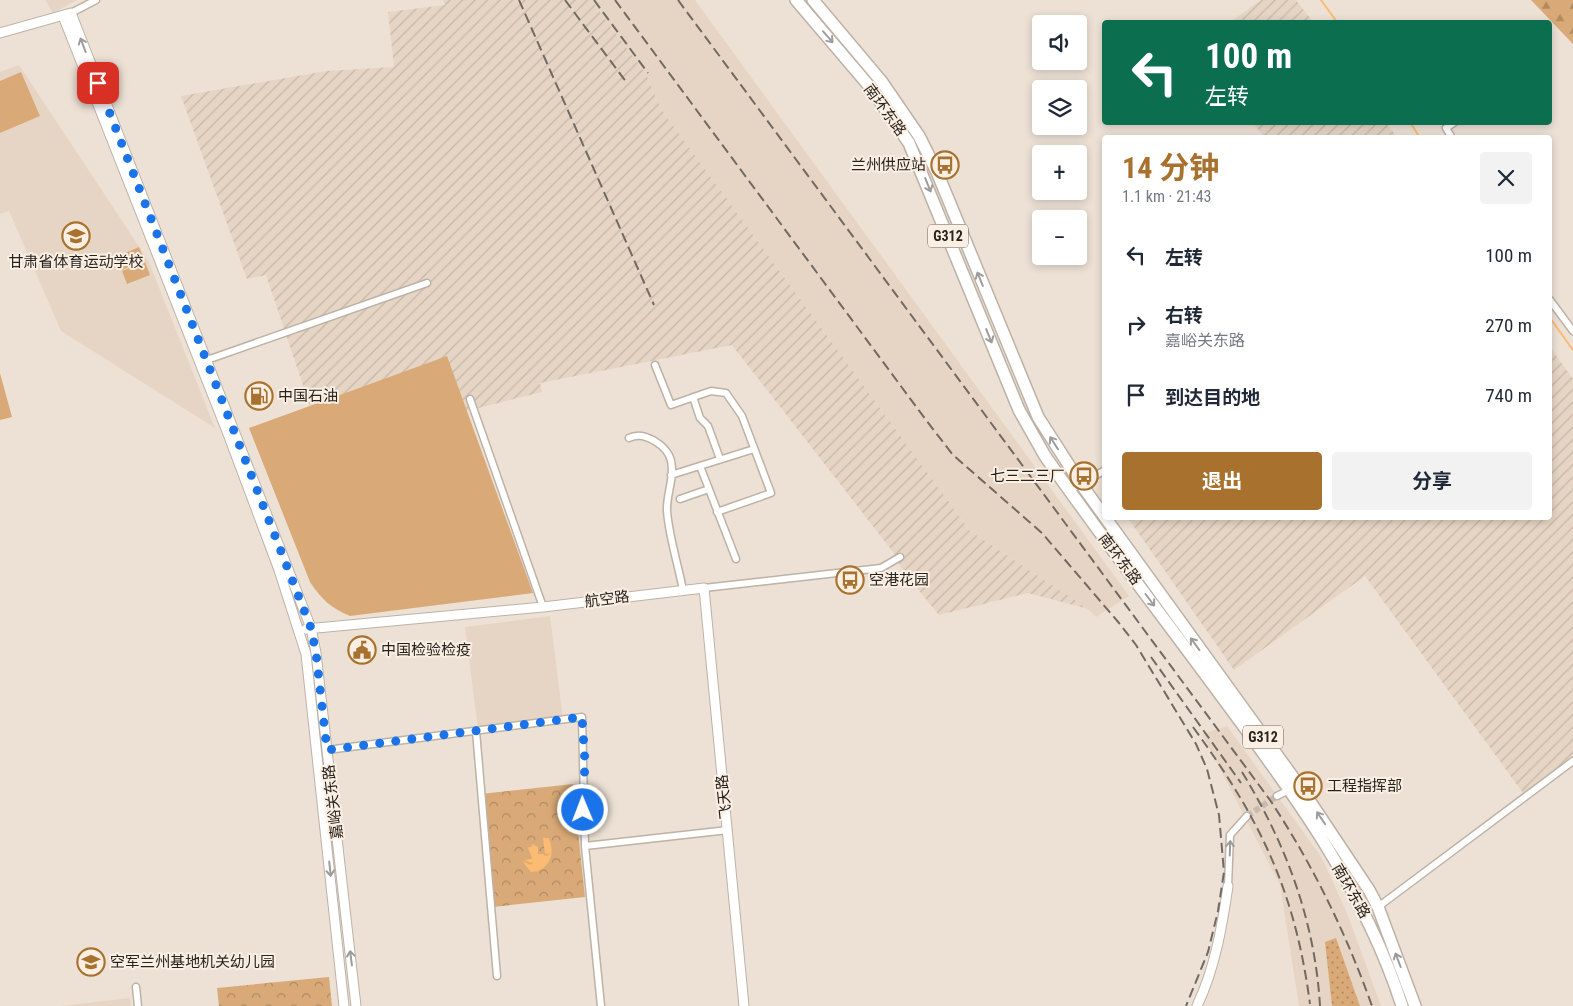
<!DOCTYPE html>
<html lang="zh">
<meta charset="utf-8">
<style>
:root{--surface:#fff;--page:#f2f2f3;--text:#1f2937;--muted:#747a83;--accent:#a8712d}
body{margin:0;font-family:"Roboto Condensed","Noto Sans SC",sans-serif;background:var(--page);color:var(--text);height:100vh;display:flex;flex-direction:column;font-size:19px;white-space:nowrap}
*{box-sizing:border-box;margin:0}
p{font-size:16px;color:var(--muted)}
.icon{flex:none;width:28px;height:28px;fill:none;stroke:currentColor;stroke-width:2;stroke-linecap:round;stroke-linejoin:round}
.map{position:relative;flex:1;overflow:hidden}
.sheet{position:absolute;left:1102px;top:135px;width:450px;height:385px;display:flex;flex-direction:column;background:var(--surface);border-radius:5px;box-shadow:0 2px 8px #0003}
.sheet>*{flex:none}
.top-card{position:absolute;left:1102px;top:20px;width:450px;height:105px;border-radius:5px;box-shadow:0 2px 8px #0003;background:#0b6e4f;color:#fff;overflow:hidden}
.fabs{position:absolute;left:1032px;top:15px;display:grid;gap:10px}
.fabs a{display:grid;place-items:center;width:55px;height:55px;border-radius:5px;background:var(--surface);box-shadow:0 2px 8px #0003;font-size:25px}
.pin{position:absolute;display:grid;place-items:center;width:42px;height:42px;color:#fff;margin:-21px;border-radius:10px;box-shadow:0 2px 8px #0006}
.me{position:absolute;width:55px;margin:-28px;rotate:359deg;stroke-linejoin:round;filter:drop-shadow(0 0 4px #0008)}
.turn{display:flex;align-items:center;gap:18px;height:105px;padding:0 20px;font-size:22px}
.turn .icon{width:65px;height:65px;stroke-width:2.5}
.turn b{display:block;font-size:35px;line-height:42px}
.round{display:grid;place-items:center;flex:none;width:52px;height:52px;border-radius:5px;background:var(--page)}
.summary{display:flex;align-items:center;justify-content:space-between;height:85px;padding:0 20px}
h1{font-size:30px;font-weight:700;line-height:38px;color:var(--accent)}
.action{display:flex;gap:10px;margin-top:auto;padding:10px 20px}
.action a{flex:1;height:58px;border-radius:5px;background:var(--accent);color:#fff;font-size:20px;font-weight:700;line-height:58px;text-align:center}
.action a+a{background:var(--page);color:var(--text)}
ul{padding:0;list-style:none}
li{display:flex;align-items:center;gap:15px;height:70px;padding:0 20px}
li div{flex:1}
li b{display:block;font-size:19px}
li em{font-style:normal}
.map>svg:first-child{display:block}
.built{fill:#e6d5c4}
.industrial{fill:url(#industrial-furrows)}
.grass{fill:#d9aa77}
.forest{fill:url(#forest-firs)}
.park{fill:url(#park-crowns)}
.garden{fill:url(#garden-dots)}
.water{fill:url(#water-ripples)}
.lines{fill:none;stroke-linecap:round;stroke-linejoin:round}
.stream{stroke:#fbbb73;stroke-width:2}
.street-tunnel{stroke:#c5bbb1;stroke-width:6;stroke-dasharray:6 3;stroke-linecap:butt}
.street-casing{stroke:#bdb2a6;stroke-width:9}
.secondary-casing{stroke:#bdb2a6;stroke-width:11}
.highway-casing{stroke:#bdb2a6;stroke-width:14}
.street{stroke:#fff;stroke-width:6}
.secondary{stroke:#fff;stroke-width:9}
.highway{stroke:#fff;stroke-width:11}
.rail{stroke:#716a63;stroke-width:2;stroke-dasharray:10 5;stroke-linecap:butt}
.oneway{stroke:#9e9c9a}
.route{stroke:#1a73e8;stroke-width:9;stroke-dasharray:0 16.2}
.labels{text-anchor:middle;stroke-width:4;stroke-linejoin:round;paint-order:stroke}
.shield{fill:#faefe2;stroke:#66605a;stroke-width:1}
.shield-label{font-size:14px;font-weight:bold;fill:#27231f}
.street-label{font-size:15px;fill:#27231f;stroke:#faefe2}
.poi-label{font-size:15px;fill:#27231f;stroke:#faefe2;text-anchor:start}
</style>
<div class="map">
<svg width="1573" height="1006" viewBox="0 0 1573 1006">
<defs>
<pattern id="industrial-furrows" width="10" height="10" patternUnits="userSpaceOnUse" patternTransform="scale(1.25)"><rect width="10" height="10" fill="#e6d5c4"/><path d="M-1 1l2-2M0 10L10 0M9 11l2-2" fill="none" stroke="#c5b7a8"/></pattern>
<pattern id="forest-firs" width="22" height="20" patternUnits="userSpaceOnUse" patternTransform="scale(1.25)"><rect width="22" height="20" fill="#d9aa77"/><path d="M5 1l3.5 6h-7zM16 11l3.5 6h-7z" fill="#b08a61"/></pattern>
<pattern id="park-crowns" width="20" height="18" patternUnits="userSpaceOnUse" patternTransform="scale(1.25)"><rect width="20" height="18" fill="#d9aa77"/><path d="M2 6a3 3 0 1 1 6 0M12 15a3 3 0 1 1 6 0" fill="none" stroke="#b08a61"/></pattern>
<pattern id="garden-dots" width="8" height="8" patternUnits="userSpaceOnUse" patternTransform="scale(1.25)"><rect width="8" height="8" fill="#d9aa77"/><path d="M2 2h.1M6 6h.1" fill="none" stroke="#b08a61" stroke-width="1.8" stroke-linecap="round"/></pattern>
<pattern id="water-ripples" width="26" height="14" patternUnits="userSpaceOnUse" patternTransform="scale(1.25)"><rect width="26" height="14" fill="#fbbb73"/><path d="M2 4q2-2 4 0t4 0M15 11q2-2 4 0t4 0" fill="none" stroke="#d7a063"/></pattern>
</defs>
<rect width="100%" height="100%" fill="#ede1d5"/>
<!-- built -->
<path class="built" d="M45,0H77L53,13Z
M591,0H695L1129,596L1096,617L1088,609L970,531L661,109L646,74Z
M19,65L148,260L215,428L61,331L9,211L0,214V72Z
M550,616L563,719L478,729L465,627Z
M1227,726L1322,858L1347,913L1381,1006H1299L1280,885L1202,734Z
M130,998L131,1006H61Z"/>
<!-- industrial -->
<path class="industrial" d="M443,0H591L646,74L661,109L970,531L1088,609L1028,593L939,615L903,571L893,552L732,345L540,383L542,392L467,411L446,357L310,406L266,275L247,279L181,96L326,71L394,67L388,12L445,5Z
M1261,0H1296L1313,22H1230Z
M1253,123H1386L1397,137H1264Z
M1550,347L1573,379V758L1523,793L1365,576L1234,670L1128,518H1550Z"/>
<!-- grass -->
<path class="grass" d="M21,72L40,116L0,133V81Z
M139,247L144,260L122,270L116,257Z
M145,262L150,275L127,284L122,271Z
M447,356L533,593L350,616C331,608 321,599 310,582L249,428Z
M0,373L12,417L0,420Z"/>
<!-- forest -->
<path class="forest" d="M1531,0H1573V44Z"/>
<!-- park -->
<path class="park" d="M573,784L585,897L493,907L481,794Z
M329,977L332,1006H219L217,988Z"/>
<!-- garden -->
<path class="garden" d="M1336,938L1360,1006H1332L1325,942Z"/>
<!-- water -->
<path class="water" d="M548,837C555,851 552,862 540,871L531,872L522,861L532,858L528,848L532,844L538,847V854H545L543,838Z"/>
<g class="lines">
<!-- stream -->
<path class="stream" d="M1321,0L1337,22
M1410,122L1420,138
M1550,318L1573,350"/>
<!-- street-tunnel -->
<path class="street-tunnel" d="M1247,816L1277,796"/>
<!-- street casing -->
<g class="street-casing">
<path id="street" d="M71,13L96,0
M1452,138L1446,128L1455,122
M1550,300L1573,331
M207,360L427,283
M655,365L671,405L711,391L726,393L742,416L771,493L717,512
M693,397L700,418L708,426L720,459
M470,399L543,607
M629,438C644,430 668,446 671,461C675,477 666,495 667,511C669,537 678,564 683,590
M700,466L736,559
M671,475L754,449
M1069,491L1105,470
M680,499L709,489
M704,588L881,568L900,557
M476,731L497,976
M327,750L582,717L585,846
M1277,796L1291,789
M1228,886L1230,835L1247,816
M1378,907L1573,761
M136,987L138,1006
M601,1006L585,846L728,830"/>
</g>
<!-- secondary casing -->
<g class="secondary-casing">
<path id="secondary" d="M63,16L228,434L279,570L306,654L344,1006
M0,33L71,13L311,628L316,653L356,1006
M306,629L543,607L704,588L744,1006
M1197,1006C1215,968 1222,927 1228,886"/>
</g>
<!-- highway casing -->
<g class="highway-casing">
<path id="highway" d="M796,0L870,87L909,143L1019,410L1045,456C1102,538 1163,617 1222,697C1293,792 1366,892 1402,1006
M813,0L882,82L919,136L937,172L1038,417L1081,484L1303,791L1369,890L1378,907L1415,1006"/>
</g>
<!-- street -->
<use href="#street" class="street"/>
<!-- secondary -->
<use href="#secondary" class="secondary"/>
<!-- highway -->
<use href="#highway" class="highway"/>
<!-- rail -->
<path class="rail" d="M519,0L654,305
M565,0L627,83
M594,0L648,73
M615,0L926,420L953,455L1042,533L1119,623L1136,645L1196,744L1207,769L1219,815L1224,872L1218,911L1208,952L1186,1006
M678,0L1270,800C1313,865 1346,933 1372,1006
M1151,657L1241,783
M1193,727C1260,819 1295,890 1310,1004
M1242,772C1286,844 1315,921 1320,1006"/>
</g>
<!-- one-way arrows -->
<defs><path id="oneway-shaft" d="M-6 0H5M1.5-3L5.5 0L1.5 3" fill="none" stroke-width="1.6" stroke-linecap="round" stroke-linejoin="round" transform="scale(1.25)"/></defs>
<g class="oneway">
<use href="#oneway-shaft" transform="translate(828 37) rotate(49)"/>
<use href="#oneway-shaft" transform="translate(83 45) rotate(-111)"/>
<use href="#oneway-shaft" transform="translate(928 185) rotate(68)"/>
<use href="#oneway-shaft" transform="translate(980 279) rotate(-112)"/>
<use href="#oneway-shaft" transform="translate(989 336) rotate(68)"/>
<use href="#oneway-shaft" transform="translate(1054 443) rotate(-123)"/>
<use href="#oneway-shaft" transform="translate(1150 600) rotate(53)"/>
<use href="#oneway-shaft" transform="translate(1195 644) rotate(-126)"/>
<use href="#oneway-shaft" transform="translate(1321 818) rotate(-124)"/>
<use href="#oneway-shaft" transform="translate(1230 848) rotate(-88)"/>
<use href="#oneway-shaft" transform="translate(330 869) rotate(84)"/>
<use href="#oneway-shaft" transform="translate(351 958) rotate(-97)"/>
<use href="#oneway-shaft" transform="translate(1398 960) rotate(-111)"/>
</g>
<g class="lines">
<!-- route -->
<path class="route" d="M98,83L311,628L316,653L327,750L582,717L585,762L583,810"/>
</g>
<!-- icons -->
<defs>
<g id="bus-ring" transform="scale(1.4375)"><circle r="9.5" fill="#faefe2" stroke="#a8712d" stroke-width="1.5"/><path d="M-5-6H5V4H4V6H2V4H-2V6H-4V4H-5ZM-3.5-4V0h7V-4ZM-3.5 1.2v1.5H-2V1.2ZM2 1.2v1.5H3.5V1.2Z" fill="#a8712d"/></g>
<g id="university-ring" transform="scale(1.4375)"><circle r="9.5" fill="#faefe2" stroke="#a8712d" stroke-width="1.5"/><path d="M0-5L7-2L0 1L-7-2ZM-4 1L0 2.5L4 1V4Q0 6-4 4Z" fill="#a8712d"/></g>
<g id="fuel-ring" transform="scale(1.4375)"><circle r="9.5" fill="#faefe2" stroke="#a8712d" stroke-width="1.5"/><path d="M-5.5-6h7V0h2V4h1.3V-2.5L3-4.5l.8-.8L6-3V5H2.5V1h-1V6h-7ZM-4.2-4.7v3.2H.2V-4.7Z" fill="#a8712d"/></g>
<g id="civic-ring" transform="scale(1.4375)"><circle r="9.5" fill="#faefe2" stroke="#a8712d" stroke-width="1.5"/><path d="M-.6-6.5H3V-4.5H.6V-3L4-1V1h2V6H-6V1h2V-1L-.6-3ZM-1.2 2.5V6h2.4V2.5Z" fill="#a8712d"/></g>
<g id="school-ring" transform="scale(1.4375)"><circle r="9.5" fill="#faefe2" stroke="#a8712d" stroke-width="1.5"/><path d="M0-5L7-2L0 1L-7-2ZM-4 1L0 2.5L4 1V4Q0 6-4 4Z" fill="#a8712d"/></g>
</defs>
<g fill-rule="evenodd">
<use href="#bus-ring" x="945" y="165"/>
<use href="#university-ring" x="76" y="236"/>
<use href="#fuel-ring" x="259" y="396"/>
<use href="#bus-ring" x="1084" y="476"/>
<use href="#bus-ring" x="850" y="580"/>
<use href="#civic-ring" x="362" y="650"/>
<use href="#bus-ring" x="1308" y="786"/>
<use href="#school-ring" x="91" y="962"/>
</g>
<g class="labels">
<!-- shield labels -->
<g class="shield">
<rect x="928" y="224.5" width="40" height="23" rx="4"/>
<rect x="1243" y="725.5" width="40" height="23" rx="4"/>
</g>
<g class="shield-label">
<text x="948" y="241">G312</text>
<text x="1263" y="742">G312</text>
</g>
<!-- street labels -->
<g class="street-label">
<text transform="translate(885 110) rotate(54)" y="5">南环东路</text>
<text transform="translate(1120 559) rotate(53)" y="5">南环东路</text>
<text transform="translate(607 599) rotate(-7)" y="5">航空路</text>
<text transform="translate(724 797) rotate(-96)" y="5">飞天路</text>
<text transform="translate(333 802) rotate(-97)" y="5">嘉峪关东路</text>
<text transform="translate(1351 891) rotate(60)" y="5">南环东路</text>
</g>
<!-- poi labels -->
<g class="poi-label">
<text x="926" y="170" text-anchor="end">兰州供应站</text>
<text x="76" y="267" text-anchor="middle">甘肃省体育运动学校</text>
<text x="278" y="401">中国石油</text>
<text x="1065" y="481" text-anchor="end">七三二三厂</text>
<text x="869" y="585">空港花园</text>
<text x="381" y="655">中国检验检疫</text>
<text x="1327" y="791">工程指挥部</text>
<text x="110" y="967">空军兰州基地机关幼儿园</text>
</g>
</g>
</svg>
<div class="fabs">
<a><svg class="icon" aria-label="sound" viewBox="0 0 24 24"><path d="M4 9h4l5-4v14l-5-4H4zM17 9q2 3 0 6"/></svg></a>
<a><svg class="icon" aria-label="layers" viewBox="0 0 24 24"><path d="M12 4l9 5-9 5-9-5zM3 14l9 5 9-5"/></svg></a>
<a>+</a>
<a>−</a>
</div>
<div class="pin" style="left:98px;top:83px;background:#d93025"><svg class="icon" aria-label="arrive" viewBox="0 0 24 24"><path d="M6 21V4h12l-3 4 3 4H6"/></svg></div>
<svg class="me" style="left:583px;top:810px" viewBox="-20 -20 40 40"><circle r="17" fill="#1a73e8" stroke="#fff" stroke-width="3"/><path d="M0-11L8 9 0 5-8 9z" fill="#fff"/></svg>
<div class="top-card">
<div class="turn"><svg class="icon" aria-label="left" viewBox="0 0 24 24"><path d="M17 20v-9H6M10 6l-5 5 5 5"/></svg><div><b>100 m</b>左转</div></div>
</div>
<section class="sheet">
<div class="summary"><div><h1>14 分钟</h1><p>1.1 km · 21:43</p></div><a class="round"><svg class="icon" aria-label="close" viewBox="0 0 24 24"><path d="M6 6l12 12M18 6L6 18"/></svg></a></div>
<ul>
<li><svg class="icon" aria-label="left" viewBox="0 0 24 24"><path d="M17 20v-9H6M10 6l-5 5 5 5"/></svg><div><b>左转</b></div><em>100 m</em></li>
<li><svg class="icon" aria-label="right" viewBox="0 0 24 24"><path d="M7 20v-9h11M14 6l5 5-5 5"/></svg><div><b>右转</b><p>嘉峪关东路</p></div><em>270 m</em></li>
<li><svg class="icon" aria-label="arrive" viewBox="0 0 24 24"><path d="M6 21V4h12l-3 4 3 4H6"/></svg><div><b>到达目的地</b></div><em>740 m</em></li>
</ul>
<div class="action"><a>退出</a><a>分享</a></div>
</section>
</div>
